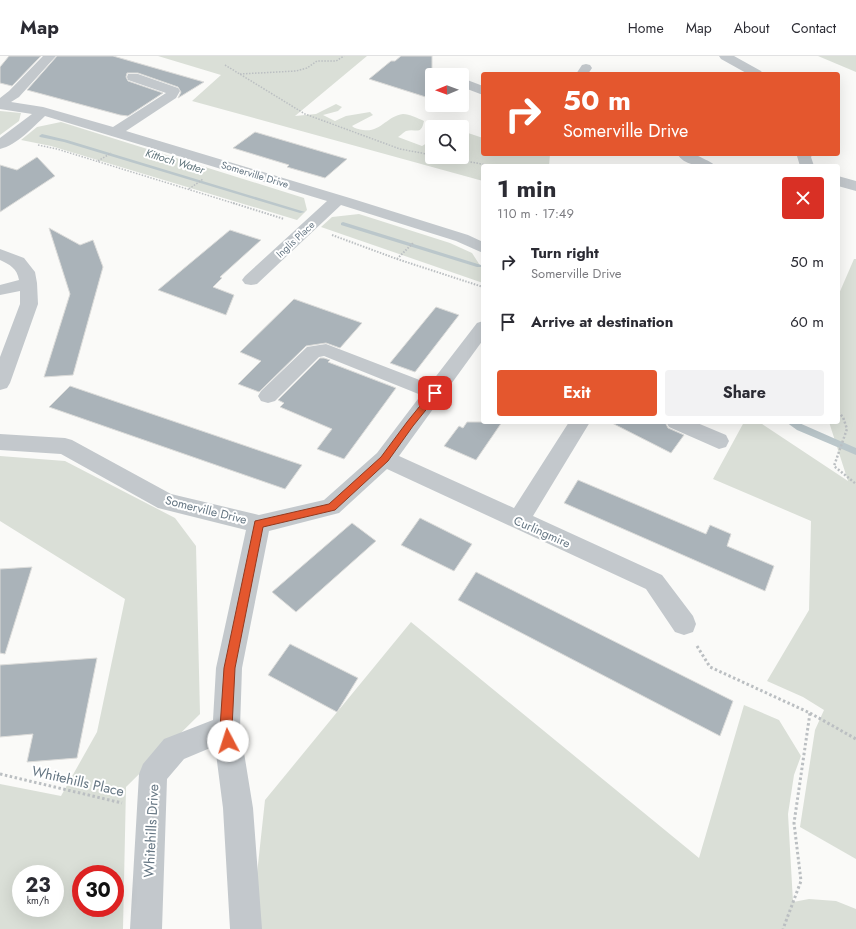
<!DOCTYPE html>
<meta charset="utf-8">
<style>
:root{--surface:#fff;--page:#f2f2f3;--text:#2b2b33;--muted:#7c7c81;--line:#e1e1e2;--accent:#e4572e}
body{margin:0;font-family:Jost,sans-serif;background:var(--page);color:var(--text);height:100vh;display:flex;flex-direction:column;font-size:15px;white-space:nowrap}
*{box-sizing:border-box;margin:0}
p{font-size:13px;color:var(--muted)}
.icon{flex:none;width:22px;height:22px;fill:none;stroke:currentColor;stroke-width:2;stroke-linecap:round;stroke-linejoin:round}
.map{position:relative;flex:1;overflow:hidden}
.panel{position:absolute;left:481px;top:108px;width:359px;height:260px;display:flex;flex-direction:column;background:var(--surface);border-radius:4px;box-shadow:0 4px 16px #0002}
.panel>*{flex:none}
.top-card{position:absolute;left:481px;top:16px;width:359px;height:84px;border-radius:4px;box-shadow:0 4px 16px #0002;background:#e4572e;color:#fff;overflow:hidden}
.needle{width:26px;rotate:269deg}
.buttons{position:absolute;left:425px;top:12px;display:grid;gap:8px}
.buttons a{display:grid;place-items:center;width:44px;height:44px;border-radius:4px;background:var(--surface);box-shadow:0 4px 16px #0002;font-size:20px}
.speed{position:absolute;left:12px;top:809px;display:flex;gap:8px;font-size:20px;font-weight:700;text-align:center}
.speed>*{display:grid;place-content:center;width:52px;height:52px;border-radius:50%;background:var(--surface);box-shadow:0 4px 16px #0002;line-height:1}
.speed small{font-size:10px;font-weight:400}
.speed .limit{border:6px solid #d22;background:#fff;color:#111}
.pin{position:absolute;display:grid;place-items:center;width:34px;height:34px;color:#fff;margin:-17px;border-radius:8px;box-shadow:0 2px 6px #0006}
.me{position:absolute;width:44px;margin:-22px;rotate:355deg;stroke-linejoin:round;filter:drop-shadow(0 0 3px #0008)}
.turn{display:flex;align-items:center;gap:14px;height:84px;padding:0 16px;font-size:18px}
.turn .icon{width:52px;height:52px;stroke-width:2.5}
.turn b{display:block;font-size:28px;line-height:34px}
.round{display:grid;place-items:center;flex:none;width:42px;height:42px;border-radius:4px;background:var(--page)}
.summary{display:flex;align-items:center;justify-content:space-between;height:68px;padding:0 16px}
h1{font-size:24px;font-weight:700;line-height:30px}
.action{display:flex;gap:8px;margin-top:auto;padding:8px 16px}
.action a{flex:1;height:46px;border-radius:4px;background:var(--accent);color:#fff;font-size:16px;font-weight:700;line-height:46px;text-align:center}
.action a+a{background:var(--page);color:var(--text)}
ul{padding:0;list-style:none}
li{display:flex;align-items:center;gap:12px;height:60px;padding:0 16px}
li div{flex:1}
li b{display:block;font-size:15px}
li em{font-style:normal}
header{display:flex;align-items:center;gap:24px;box-sizing:border-box;height:56px;padding:0 20px;background:var(--surface);border-bottom:1px solid var(--line)}
header strong{font-size:19px}
nav{display:flex;gap:22px;margin-inline-start:auto;font-size:14px}
.map>svg:first-child{display:block}
.green{fill:#dadfd7;fill-rule:evenodd}
.lines{fill:none;stroke-linecap:round;stroke-linejoin:round}
.stream{fill:#bbc7cb;fill-rule:evenodd}
.building{fill:#aab3b9;stroke:#dcdcda}
.path-far3{stroke:#bbbfc2;stroke-width:1.5;stroke-dasharray:1.5 1.5;stroke-linecap:butt}
.path-far2{stroke:#bbbfc2;stroke-width:2;stroke-dasharray:1.5 1.5;stroke-linecap:butt}
.path-far1{stroke:#bbbfc2;stroke-width:2.5;stroke-dasharray:2 2;stroke-linecap:butt}
.path{stroke:#bbbfc2;stroke-width:3;stroke-dasharray:2.5 2.5;stroke-linecap:butt}
.minor{fill:#c3c8cc;fill-rule:evenodd}
.route{fill:#e4572e;stroke:#94391e}
.labels{text-anchor:middle;stroke-width:4;stroke-linejoin:round;paint-order:stroke}
.far-street-label{font-size:10px;fill:#657683;stroke:#fff}
.far-water-label{font-size:11px;font-style:italic;fill:#60757c;stroke:#fff}
.street-label{font-size:12px;fill:#657683;stroke:#fff}
.near-street-label{font-size:14px;fill:#657683;stroke:#fff}
</style>
<header>
<strong>Map</strong>
<nav><a>Home</a><a>Map</a><a>About</a><a>Contact</a></nav>
</header>
<div class="map">
<svg width="856" height="873" viewBox="0 0 856 873">
<rect width="100%" height="100%" fill="#fafaf8"/>
<!-- green -->
<path class="green" d="M158,0H367L295,60L316,58L336,48L342,51L338,55L323,59L335,65L346,60L370,56L373,59L352,70C355,73 359,73 363,74C380,77 387,60 403,58C410,58 417,62 424,65C421,80 416,72 406,75C404,76 400,80 398,81L422,90L432,84V101H462V75L483,82V98H550L549,110H483V125L192,45L221,19Z
M818,0H856V16Z
M0,55L21,57L19,65L0,79Z
M61,66L304,142L307,154L297,164L51,90L21,84L37,71Z
M359,158L450,187L472,197L483,214V227L321,171L332,161Z
M854,203H856V803L800,771L815,674L824,654L803,641L767,625L809,554L811,465L713,423L744,366H759L848,425L829,366H838V240Z
M0,400L65,405L175,462L196,490L200,658L126,731L123,873H0V728L61,740L97,676L125,543L0,465ZM21,818H55V852H21ZM81,818H115V852H81Z
M411,566L699,802L744,649L779,664L801,700L794,719L788,758L793,846L809,843L836,845L856,853V873H251L265,744Z"/>
<g class="lines">
<!-- stream -->
<path class="stream" d="M42,78L67,84L305,156L300,157L64,86L40,81L39,80Z
M343,166L481,209L482,210L481,211H477L341,169V167Z
M786,366H797L856,392V399L797,374Z"/>
</g>
<!-- building -->
<path class="building" d="M9,0H41L12,30L0,27V11Z
M57,0H113L204,26L178,42L181,36L178,31L138,17H127L126,21L128,25L163,37L128,60L120,59L27,34Z
M401,0H432V43L369,23L391,5H395Z
M255,76L347,103L325,122L287,111L289,109L233,92Z
M37,101L55,120L0,156V109L17,114Z
M49,172L80,189L93,184L103,211L73,319L44,321L70,238Z
M230,174L261,184L220,221L222,222L213,231L234,239L226,259L158,234Z
M294,243L362,267L340,292L326,287L306,290L259,336L238,328L261,305L240,296Z
M436,251L459,259L415,316L390,307Z
M320,302H324L330,304L328,306L396,332L344,403L317,393L332,373L280,351L284,347L278,344Z
M70,330L246,390L302,409L285,433L49,351Z
M467,366H502L476,404L444,390L459,370L463,372Z
M610,366H665L668,372L684,379L671,397Z
M578,424L706,478L710,469L731,478L727,490L774,510L765,535L564,447Z
M420,462L472,488L454,515L401,489Z
M352,467L376,485L296,556L272,536Z
M32,511L5,598L0,597V513Z
M476,516L733,645L720,680L458,544Z
M290,588L358,622L337,656L268,619Z
M97,602L77,702L27,706L33,678L0,681V609Z"/>
<g class="lines">
<!-- path-far3 -->
<path class="path-far3" d="M225,9L305,58L400,93L432,99
M240,18L296,15L307,12L317,5H336L344,0
M38,89L57,93L236,148
M444,101L492,110
M98,105L111,97
M189,133L203,123"/>
<!-- path-far2 -->
<path class="path-far2" d="M233,147L284,163
M332,179L397,203L483,231
M397,203L413,187"/>
<!-- path-far1 -->
<path class="path-far1" d="M838,356L843,361L847,373L834,410L856,428"/>
<!-- path -->
<path class="path" d="M697,590L710,611L810,657L794,767L801,825L783,873
M810,657L856,683
M0,718L122,747"/>
<!-- minor -->
<path class="minor" d="M43,0H56L19,41L11,46L43,51L113,71L166,37L128,24L127,21L128,18H138L178,32L180,35L176,42L126,75L353,143L468,179L483,186V197L456,185L341,149L257,228L251,229L245,228L242,224L245,220L327,145L45,60C33,71 17,89 0,93V82L32,58L0,53V42L9,35Z
M719,0H734L761,15L763,18H748L721,3Z
M586,8L590,9L592,12L588,18H576L582,9Z
M462,22L483,30V39L462,31Z
M677,98C682,98 688,97 693,98C697,99 715,108 716,110C702,110 686,111 677,98Z
M798,98H813L811,101L814,110H800L797,100Z
M838,120L856,125V135L838,130Z
M0,193L24,202L35,216L37,227L38,248L10,327L7,332L0,334V301L20,248V235L0,239V229L19,224C17,212 10,209 0,204Z
M483,265V284L399,400L514,452L569,366H590L533,460L662,519L693,560L696,568L693,576L684,579L675,576L646,533L387,413L339,457L269,475L242,612L240,672L253,752L262,873H230L223,752L215,690L184,703L167,723L162,873H130L139,718L143,708L164,683L213,664L216,612L246,474L158,452L61,398L0,394V378L65,382L72,384L171,438L259,459L324,444L377,397L421,339L324,300L319,301L275,345L268,347L261,345L258,340L261,335L307,291L326,288L430,328L477,267Z
M666,366H695L726,379L729,385L726,391L719,393L669,371Z"/>
</g>
<!-- route -->
<path class="route" d="M435,334L439,337L438,339L413,370L388,405L335,454L263,471L235,612L232,672L234,685L232,689L228,691L224,689L220,672L224,612L255,465L329,448L381,401L407,366L432,335Z"/>
<g class="labels">
<!-- far-street labels -->
<g class="far-street-label">
<text transform="translate(255 118) rotate(17)" y="4">Somerville Drive</text>
<text transform="translate(295 183) rotate(-43)" y="4">Inglis Place</text>
</g>
<!-- far-water labels -->
<g class="far-water-label">
<text transform="translate(175 105) rotate(17)" y="4">Kittoch Water</text>
</g>
<!-- street labels -->
<g class="street-label">
<text transform="translate(206 454) rotate(14)" y="4">Somerville Drive</text>
<text transform="translate(542 476) rotate(24)" y="4">Curlingmire</text>
</g>
<!-- near-street labels -->
<g class="near-street-label">
<text transform="translate(78 725) rotate(13)" y="5">Whitehills Place</text>
<text transform="translate(151 775) rotate(-87)" y="5">Whitehills Drive</text>
</g>
</g>
</svg>
<div class="buttons">
<a><svg class="needle" viewBox="-14 -14 28 28"><path d="M0-13l5 13h-10z" fill="#e53935"/><path d="M0 13l5-13h-10z" fill="#7c7c81"/></svg></a>
<a><svg class="icon" aria-label="search" viewBox="0 0 24 24"><circle cx="10" cy="10" r="6"/><path d="M15 15l6 6"/></svg></a>
</div>
<div class="speed"><div>23<small>km/h</small></div><div class="limit">30</div></div>
<div class="pin" style="left:435px;top:337px;background:#d93025"><svg class="icon" aria-label="arrive" viewBox="0 0 24 24"><path d="M6 21V4h12l-3 4 3 4H6"/></svg></div>
<svg class="me" style="left:228px;top:685px" viewBox="-20 -20 40 40"><circle r="19" fill="#fff"/><path d="M0-13L10 11 0 6-10 11z" fill="#e4572e"/></svg>
<div class="top-card">
<div class="turn"><svg class="icon" aria-label="right" viewBox="0 0 24 24"><path d="M7 20v-9h11M14 6l5 5-5 5"/></svg><div><b>50 m</b>Somerville Drive</div></div>
</div>
<section class="panel">
<div class="summary"><div><h1>1 min</h1><p>110 m · 17:49</p></div><a class="round" style="background:#d93025;color:#fff"><svg class="icon" aria-label="close" viewBox="0 0 24 24"><path d="M6 6l12 12M18 6L6 18"/></svg></a></div>
<ul>
<li><svg class="icon" aria-label="right" viewBox="0 0 24 24"><path d="M7 20v-9h11M14 6l5 5-5 5"/></svg><div><b>Turn right</b><p>Somerville Drive</p></div><em>50 m</em></li>
<li><svg class="icon" aria-label="arrive" viewBox="0 0 24 24"><path d="M6 21V4h12l-3 4 3 4H6"/></svg><div><b>Arrive at destination</b></div><em>60 m</em></li>
</ul>
<div class="action"><a>Exit</a><a>Share</a></div>
</section>
</div>
